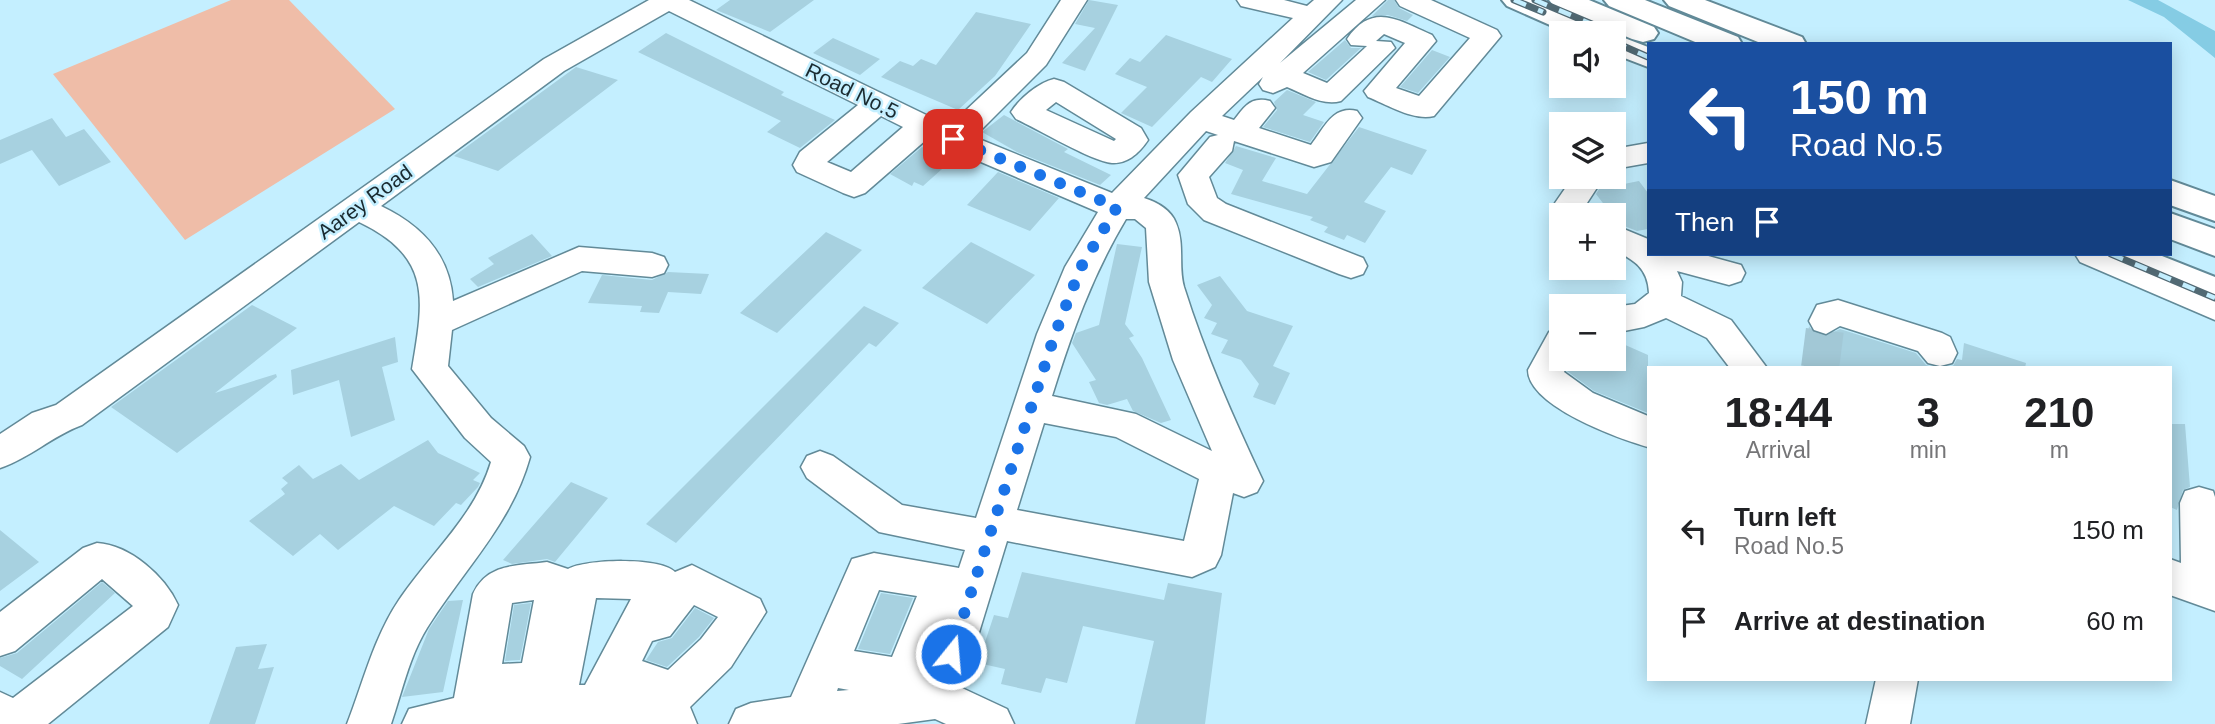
<!DOCTYPE html>
<meta charset="utf-8">
<style>
:root{--surface:#fff;--page:#f6f6f6;--text:#202124;--muted:#757577}
body{margin:0;font-family:Arial,sans-serif;background:var(--page);color:var(--text);height:100vh;display:flex;flex-direction:column;font-size:26px;white-space:nowrap}
*{box-sizing:border-box;margin:0}
p{font-size:23px;color:var(--muted)}
.icon{flex:none;width:38px;height:38px;fill:none;stroke:currentColor;stroke-width:2;stroke-linecap:round;stroke-linejoin:round}
.map{position:relative;flex:1;overflow:hidden}
.details{position:absolute;left:1647px;top:366px;width:525px;height:315px;display:flex;flex-direction:column;background:var(--surface);border-radius:0px;box-shadow:0 4px 18px #0003}
.details>*{flex:none}
.hud{position:absolute;left:1647px;top:42px;width:525px;height:214px;border-radius:0px;box-shadow:0 4px 18px #0003;background:#1a4fa0;color:#fff;overflow:hidden}
.buttons{position:absolute;left:1549px;top:21px;display:grid;gap:14px}
.buttons a{display:grid;place-items:center;width:77px;height:77px;border-radius:0px;background:var(--surface);box-shadow:0 4px 18px #0003;font-size:35px}
.pin{position:absolute;display:grid;place-items:center;width:60px;height:60px;color:#fff;margin:-30px;border-radius:14px;box-shadow:0 4px 10px #0006}
.me{position:absolute;width:77px;margin:-38px;rotate:17deg;stroke-linejoin:round;filter:drop-shadow(0 0 5px #0008)}
.turn{display:flex;align-items:center;gap:24px;height:147px;padding:0 28px;font-size:32px}
.turn .icon{width:91px;height:91px;stroke-width:2.5}
.turn b{display:block;font-size:49px;line-height:60px}
.then{display:flex;align-items:center;height:66px;padding:0 28px;background:#0003;gap:14px;font-size:26px}
.eta{display:flex;justify-content:space-evenly;align-items:center;height:119px;text-align:center}
.eta b{font-size:42px;font-weight:600;line-height:49px}
ul{padding:0;list-style:none}
li{display:flex;align-items:center;gap:21px;height:91px;padding:0 28px}
li div{flex:1}
li b{display:block;font-size:26px}
li em{font-style:normal}
.map>svg:first-child{display:block}
.green{fill:#efbda8}
.water{fill:#85cce4}
.building{fill:#a7d1e0}
.lines{fill:none;stroke-linecap:round;stroke-linejoin:round}
.minor-tunnel{stroke:#a2c8d6;stroke-width:38;stroke-dasharray:38 19;stroke-linecap:butt}
.minor-casing{stroke:#628a98;stroke-width:3}
.major-casing{stroke:#628a98;stroke-width:4}
.highway-casing{stroke:#628a98;stroke-width:4}
.minor{fill:#fff;fill-rule:evenodd}
.major{fill:#fff;fill-rule:evenodd}
.highway{fill:#fff;fill-rule:evenodd}
.rail-casing{stroke:#526a74;stroke-width:7}
.rail{stroke:#c4efff;stroke-width:4.5;stroke-dasharray:13;stroke-linecap:butt}
.route{stroke:#1a73e8;stroke-width:12;stroke-dasharray:0 21.6}
.labels{text-anchor:middle;stroke-width:5;stroke-linejoin:round;paint-order:stroke}
.street-label{font-size:21px;fill:#1a2a30;stroke:#c4efff}
</style>
<div class="map">
<svg width="2215" height="724" viewBox="0 0 2215 724">
<rect width="100%" height="100%" fill="#c4efff"/>
<!-- green -->
<path class="green" d="M231,0H289L395,109L185,240L53,74Z"/>
<!-- water -->
<path class="water" d="M2128,0H2158L2215,31V58L2164,17Z"/>
<!-- building -->
<path class="building" d="M730,0H814L770,32L716,10Z
M1089,0L1118,5L1085,71L1062,63L1095,28L1075,24Z
M1388,0H1394L1399,8L1413,15L1407,21L1388,15L1372,16Z
M976,12L1031,24L995,76L958,110L881,77L900,61L913,66L921,59L936,65Z
M666,33L784,92L781,95L835,120L800,148L767,132L781,121L638,52Z
M1166,35L1232,59L1212,82L1201,77L1152,127L1121,113L1147,87L1115,74L1130,58L1140,62Z
M833,38L880,59L860,75L813,53Z
M1345,40L1351,48H1361L1326,80L1308,72Z
M1432,50L1450,57L1418,93L1400,87Z
M576,67L618,80L498,171L454,156Z
M1287,90L1316,102L1303,115L1324,122L1310,142L1263,127L1277,110L1274,102Z
M1004,115L1068,149L1064,152L1111,175L1100,185L1017,152L982,132Z
M52,118L66,137L84,129L111,162L59,186L32,150L0,164V140Z
M1359,127L1427,150L1412,175L1391,167L1364,202L1386,211L1365,243L1347,235L1344,240L1324,232L1328,227L1310,220L1313,217L1231,194L1243,170L1225,163L1236,146L1276,158L1262,181L1307,194Z
M922,147L951,161L923,186L914,182L912,186L890,174Z
M998,172L1059,198L1030,231L967,205Z
M1639,181L1648,193V229L1637,231L1619,224L1596,194L1599,189Z
M826,232L862,250L777,333L740,313Z
M532,234L552,256L478,287L470,279L494,264L488,258Z
M971,242L1035,275L987,324L922,288Z
M1117,244L1142,247L1125,324L1134,336L1129,338L1142,358L1171,420L1161,423L1133,411L1127,399L1107,405L1099,403L1089,382L1096,380L1072,343L1076,333L1099,325Z
M668,272L709,274L701,294L668,292L659,313L640,312L642,306L588,303L602,275L652,280Z
M1220,276L1247,311L1293,326L1273,366L1290,373L1275,405L1253,397L1259,384L1241,360L1221,353L1228,340L1211,334L1217,323L1204,318L1212,305L1197,285Z
M252,305L297,328L215,393L276,374L277,377L177,453L111,407Z
M864,306L899,323L876,347L869,343L676,543L646,524Z
M1809,326L1813,332L1825,336L1840,329L1916,353L1926,365L1935,368H1804Z
M395,337L398,362L382,367L395,420L351,437L339,380L293,395L291,370Z
M1614,340L1648,355V413L1594,391L1567,371L1571,359H1614Z
M1964,343L2026,363L2025,368H1945L1953,366L1957,359L1962,360Z
M2170,424H2185L2190,487L2183,490L2177,510L2170,507Z
M428,440L438,453L480,473L473,480L480,483L478,487L461,505L456,503L434,526L394,506L338,550L320,534L293,556L249,521L285,494L281,489L288,483L282,478L299,465L313,479L341,464L359,480Z
M571,482L608,498L555,562L547,559L512,564L503,560Z
M0,530L39,562L0,591Z
M1022,572L1164,600L1168,583L1222,593L1205,724H1135L1154,641L1083,626L1067,683L1046,678L1041,693L1001,684L1005,669L978,663L994,615L1008,618Z
M102,582L115,593L22,679L0,666V658L17,653Z
M881,593L913,598L890,654L858,649Z
M463,600L443,692L402,697L429,629L448,601Z
M531,603L520,660L505,661L514,605Z
M695,608L714,618L699,637L667,667L646,660L658,642L672,638Z
M267,644L258,669L274,667L255,724H209L236,647Z"/>
<g class="lines">
<!-- minor-tunnel -->
<path class="minor-tunnel" d="M1820,368L1826,321"/>
<!-- minor casing -->
<g class="minor-casing">
<path id="minor" d="M649,0H689L949,126L1027,53L1061,0H1087L1046,65L974,137L1112,193L1191,112L1293,18L1241,6L1237,0H1284L1307,6L1314,0H1342L1280,63L1356,0H1385L1303,73L1327,83L1367,46L1351,45L1347,39C1373,1 1399,21 1432,35L1436,41L1396,88L1419,96L1470,38L1400,6L1396,0H1431L1497,30L1501,36L1434,116C1413,121 1388,105 1368,97L1364,91L1405,43L1384,34L1376,41L1391,42L1395,48L1341,101C1322,106 1304,94 1287,87L1273,93L1263,90L1259,84L1263,77L1222,116L1234,120C1245,106 1251,96 1270,101L1275,108L1259,128L1311,145C1324,128 1333,105 1357,111L1362,118L1331,162L1314,167L1234,141L1232,151L1209,177L1217,198L1226,204L1363,258L1367,266L1363,274L1351,278L1339,274L1204,220L1188,204L1178,175L1210,137L1218,135L1206,131L1144,198C1157,202 1171,210 1176,223C1185,244 1178,266 1184,287C1205,354 1233,417 1263,481L1257,492L1244,497L1233,493L1221,555L1215,567L1192,577L1007,541L962,688L1007,709L1014,724H946L935,719L898,724H729L736,709L751,703L791,697L852,559L874,553L959,568L965,550L879,532L807,478L801,467L807,456L820,451L833,456L902,505L976,518L1037,334L1065,267L1098,212L927,139L865,193L854,197L843,193L797,172L793,165L800,152L858,105L669,11L564,71L381,206C421,225 450,254 453,301L579,247L652,253L664,257L668,265L664,273L652,277L582,271L452,330L448,366L491,418L524,446L530,457C511,525 463,570 427,628C409,657 402,692 391,724H347C363,683 374,637 399,600C430,554 475,516 491,462L465,438L412,369C424,298 432,257 359,222L82,425C52,436 30,458 0,468V434L32,413L56,405L544,59ZM881,116L903,127L851,172L827,162ZM1126,219H1135L1146,228L1149,282L1173,360L1212,451L1136,414L1052,396C1072,332 1092,276 1126,219ZM1044,423L1116,437L1199,479L1184,541L1017,510ZM879,590L917,596L892,657L854,651ZM838,688L849,690L837,691Z
M1054,79L1064,82L1141,128L1148,140C1140,152 1128,164 1112,163C1091,161 1038,129 1016,119L1011,112C1020,98 1038,83 1054,79ZM1056,102L1116,139L1114,141L1046,110Z
M1648,143V163L1614,169V149Z
M1573,177H1604L1587,203L1594,215H1562L1555,203Z
M1614,225L1648,239V254H1701L1741,265L1745,273L1741,281L1729,285L1677,271L1682,282L1681,296L1731,320L1767,368H1730L1707,338L1666,318L1644,327L1614,333V307L1635,304L1649,293C1648,268 1634,260 1614,250Z
M2075,254H2122L2215,293V320L2080,262Z
M1838,300L1942,333L1950,337L1957,353L1952,363L1940,366L1928,363L1918,351L1840,326L1826,334L1814,330L1809,321L1817,305Z
M1561,328V359H1569L1564,372L1593,393L1648,416V447C1619,439 1528,406 1528,370L1549,332Z
M2199,487L2213,491L2215,497V611L2170,595V559L2181,563L2180,503L2185,491Z
M97,543C130,545 165,576 178,605L168,627L48,724H0V692L13,698L133,606L102,579L15,651L0,656V612L83,548Z
M547,562L568,569C586,559 660,557 675,572L692,565L760,599L766,612L731,667L690,707L697,724H402L409,709L454,698L473,594C487,563 517,566 547,562ZM596,598L631,599L585,685H579ZM534,600L522,663L502,664L512,603ZM694,605L718,617L701,639L668,670L642,661L652,641L670,636Z
M1876,679H1918L1910,724H1866Z"/>
</g>
<!-- major casing -->
<g class="major-casing">
<path id="major" d="M1502,0H1541L1603,27L1607,33H1568L1507,6Z
M1664,0H1705L1802,37L1806,44H1763L1669,6Z
M1614,34L1648,47V67L1614,54Z
M2170,180L2215,196V221L2170,205Z
M2104,254H2157L2215,277V306L2109,263Z"/>
</g>
<!-- highway casing -->
<g class="highway-casing">
<path id="highway" d="M1549,0H1589L1654,27L1658,33L1654,39L1643,42L1632,39L1554,6Z
M1604,0H1645L1738,37L1742,44H1700L1609,6Z
M2170,213L2215,229V256L2170,239Z"/>
</g>
<!-- minor -->
<use href="#minor" class="minor"/>
<!-- major -->
<use href="#major" class="major"/>
<!-- highway -->
<use href="#highway" class="highway"/>
<!-- rail casing -->
<g class="rail-casing">
<path id="rail" d="M1514,0L1543,12
M1535,0L1613,33
M1614,42L1648,57
M2111,254L2215,298"/>
</g>
<!-- rail -->
<use href="#rail" class="rail"/>
</g>
<g class="lines">
<!-- route -->
<path class="route" d="M951,654L1055,334L1081,267L1117,207L953,139"/>
</g>
<g class="labels">
<!-- street labels -->
<g class="street-label">
<text transform="translate(852 91) rotate(26)" y="7">Road No.5</text>
<text transform="translate(365 202) rotate(-36)" y="7">Aarey Road</text>
</g>
</g>
</svg>
<div class="buttons">
<a><svg class="icon" aria-label="sound" viewBox="0 0 24 24"><path d="M4 9h4l5-4v14l-5-4H4zM17 9q2 3 0 6"/></svg></a>
<a><svg class="icon" aria-label="layers" viewBox="0 0 24 24"><path d="M12 4l9 5-9 5-9-5zM3 14l9 5 9-5"/></svg></a>
<a>+</a>
<a>−</a>
</div>
<div class="pin" style="left:953px;top:139px;background:#d93025"><svg class="icon" aria-label="arrive" viewBox="0 0 24 24"><path d="M6 21V4h12l-3 4 3 4H6"/></svg></div>
<svg class="me" style="left:951px;top:654px" viewBox="-20 -20 40 40"><circle r="17" fill="#1a73e8" stroke="#fff" stroke-width="3"/><path d="M0-11L8 9 0 5-8 9z" fill="#fff"/></svg>
<div class="hud">
<div class="turn"><svg class="icon" aria-label="left" viewBox="0 0 24 24"><path d="M17 20v-9H6M10 6l-5 5 5 5"/></svg><div><b>150 m</b>Road No.5</div></div>
<div class="then">Then<svg class="icon" aria-label="arrive" viewBox="0 0 24 24"><path d="M6 21V4h12l-3 4 3 4H6"/></svg></div>
</div>
<section class="details">
<div class="eta">
<div><b>18:44</b><p>Arrival</p></div>
<div><b>3</b><p>min</p></div>
<div><b>210</b><p>m</p></div>
</div>
<ul>
<li><svg class="icon" aria-label="left" viewBox="0 0 24 24"><path d="M17 20v-9H6M10 6l-5 5 5 5"/></svg><div><b>Turn left</b><p>Road No.5</p></div><em>150 m</em></li>
<li><svg class="icon" aria-label="arrive" viewBox="0 0 24 24"><path d="M6 21V4h12l-3 4 3 4H6"/></svg><div><b>Arrive at destination</b></div><em>60 m</em></li>
</ul>
</section>
</div>
